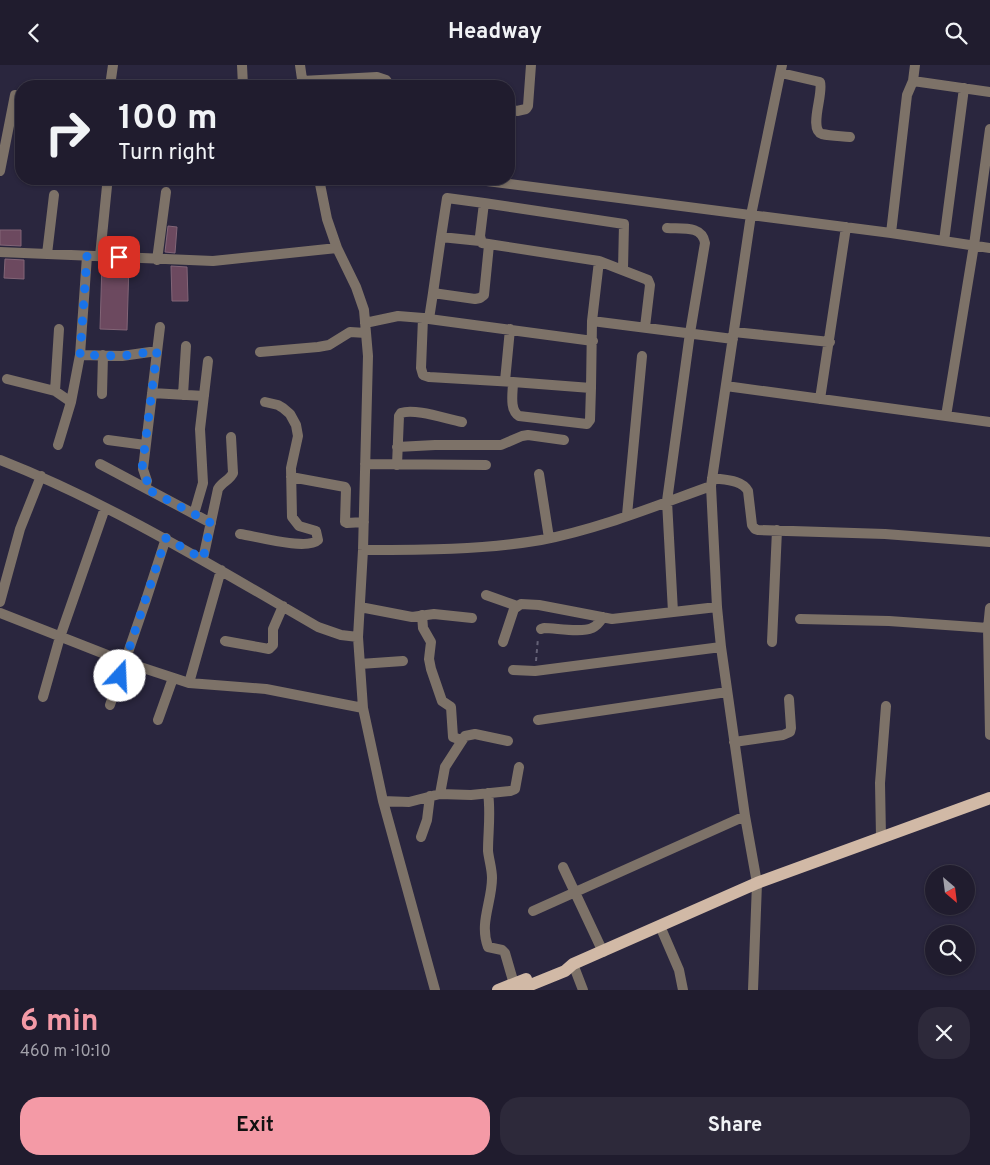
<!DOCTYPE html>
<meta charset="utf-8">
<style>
:root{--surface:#201c2e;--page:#2d293a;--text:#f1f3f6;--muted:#a2a1aa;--line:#3d3a4a;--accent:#f49aa6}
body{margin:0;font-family:Overpass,sans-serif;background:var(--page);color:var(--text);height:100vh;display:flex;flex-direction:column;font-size:19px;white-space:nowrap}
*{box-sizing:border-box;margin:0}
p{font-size:16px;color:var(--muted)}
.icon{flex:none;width:28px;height:28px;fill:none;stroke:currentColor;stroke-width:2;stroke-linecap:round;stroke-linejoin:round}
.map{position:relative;height:925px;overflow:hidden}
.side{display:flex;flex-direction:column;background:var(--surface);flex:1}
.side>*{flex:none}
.banner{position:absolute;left:15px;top:15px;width:500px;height:105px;border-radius:20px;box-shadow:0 1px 4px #0004,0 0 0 1px var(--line);background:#201c2e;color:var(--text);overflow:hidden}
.needle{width:32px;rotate:152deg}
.buttons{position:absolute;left:925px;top:800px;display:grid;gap:10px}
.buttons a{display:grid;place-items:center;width:50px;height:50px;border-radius:50%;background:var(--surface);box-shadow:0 1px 4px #0004,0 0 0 1px var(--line);font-size:25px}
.pin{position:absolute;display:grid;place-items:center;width:42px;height:42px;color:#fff;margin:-21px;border-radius:10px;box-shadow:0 2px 8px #0006}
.me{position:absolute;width:55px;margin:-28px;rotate:20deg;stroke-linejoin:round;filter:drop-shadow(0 0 4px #0008)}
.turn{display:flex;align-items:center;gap:18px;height:105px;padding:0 20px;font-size:22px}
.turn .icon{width:65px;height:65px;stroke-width:2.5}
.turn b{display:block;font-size:35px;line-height:42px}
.round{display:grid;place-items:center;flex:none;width:52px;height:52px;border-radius:20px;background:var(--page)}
.head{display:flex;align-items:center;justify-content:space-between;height:85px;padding:0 20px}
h1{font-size:30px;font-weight:700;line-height:38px;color:var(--accent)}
.action{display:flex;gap:10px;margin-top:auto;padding:10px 20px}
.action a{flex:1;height:58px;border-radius:20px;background:var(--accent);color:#111;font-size:20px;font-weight:700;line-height:58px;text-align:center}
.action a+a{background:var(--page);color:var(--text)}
header{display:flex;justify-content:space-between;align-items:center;height:65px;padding:0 20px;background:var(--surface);font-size:22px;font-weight:700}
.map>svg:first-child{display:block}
.building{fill:#6c495f;stroke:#826577}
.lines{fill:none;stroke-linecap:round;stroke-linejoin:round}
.path{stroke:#646176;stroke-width:2;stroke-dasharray:4 4;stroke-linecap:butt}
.minor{stroke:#7d7268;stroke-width:10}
.major{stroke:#d1b9a6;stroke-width:12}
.route{stroke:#1a73e8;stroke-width:9;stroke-dasharray:0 16.2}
</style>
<header><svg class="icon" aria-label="back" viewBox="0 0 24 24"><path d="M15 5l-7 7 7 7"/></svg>Headway<svg class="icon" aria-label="search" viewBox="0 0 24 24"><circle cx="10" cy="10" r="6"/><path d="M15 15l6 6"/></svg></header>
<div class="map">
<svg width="990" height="925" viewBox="0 0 990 925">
<rect width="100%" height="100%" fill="#2a263e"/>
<!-- building -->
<path class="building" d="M168,161L177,162L175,188L165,187Z
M0,165H21V181L0,180Z
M5,194L24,195V214L4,213Z
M102,198L129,199L127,265L100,264Z
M171,201L187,202L188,236H172Z"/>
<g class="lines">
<!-- path -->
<path class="path" d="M536,596L538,573"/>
<!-- minor -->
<path class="minor" d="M242,0L243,21
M300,0L303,21
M781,8L820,17C824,29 808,64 822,69C831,71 841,71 850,72
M302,16L377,12L386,15L390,21
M913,16L990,27
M110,21L113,0
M509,44L517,46L526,44L528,41L531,0
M0,106L15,30
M319,114L327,154L337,183L356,222L364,245L368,291L363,485L358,572L363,643L383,736L435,925
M471,114L891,168L990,183
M667,163C682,164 702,160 705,178L690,268L667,436L673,547
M891,168L907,30L913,16L915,0
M441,172L447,133L484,138
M480,176L441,172L433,228L475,234L480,233L484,230L489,180
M944,176L964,23
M0,187L213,196L337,183
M47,189L54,130
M100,191L107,121
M157,195L166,127
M599,196L648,215L650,220L645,262
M623,204L624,159L484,138L480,171L482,178L599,196L592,256L733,274
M424,253L429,254L433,228
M429,254L593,276
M365,258L398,251L423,253L421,303L423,310L429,312L513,317
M734,267L830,277
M260,287L318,282L329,280L350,267L366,268
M80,290L122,291L157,286
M7,314L55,326L71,337
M505,316L510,264
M726,321L990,357
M591,323L590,355L587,359L519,351C509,345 513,327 513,317L591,323L592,256
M55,326L59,264
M152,328L204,331
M102,329L103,290
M183,330L186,281
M820,334L846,162
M946,351L974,180L990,64
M108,375L145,380
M58,380L71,337L80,290L87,191
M397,382L435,380H501L522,371L528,370L564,375
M0,395C112,439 214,502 318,562L341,570L358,572
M100,399L211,458
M365,399L486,400
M397,400L399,351L401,348C415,343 446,354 462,357
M539,409L549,473
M291,412L345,422L346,424L345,457L347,458L364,457
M712,413C723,415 742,414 748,426L752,460L755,464L758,465L885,469L990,477
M145,423L147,416L143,404L160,262
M194,449L203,418L200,364L208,296
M627,450L642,291
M240,469C255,471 307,486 318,475L316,466L299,461L292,452L291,403L298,371L296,360L290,349L283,343L278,340L265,337
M363,485C421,485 483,485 541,475C599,464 655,441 711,421
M203,494L218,424C222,417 230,415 233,408L231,372
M486,530L517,541
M0,537L20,464L41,411
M360,542L412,552L434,549L472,553
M990,543L988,563L990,670
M0,548L125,597L189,618L266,624L363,643
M422,550L423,563L431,577L429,594L431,604L442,636L451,642L453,672L461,675
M800,554L889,556L988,563
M541,564L544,563C556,563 581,568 592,563C597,561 600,557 603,552
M225,576L269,584L273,580V564L283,541
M503,577L514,544L521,539L539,540L612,554L717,542
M772,577L777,465
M360,599L403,596
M513,605L535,606L721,582
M189,618L221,505
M43,632L60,572L105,443
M110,640L146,535L166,473
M158,655L173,613
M538,655L727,627
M734,677L783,670L790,667L791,663L789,634
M488,728C491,748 488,767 488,786C489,795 492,804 492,813C492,837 479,858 488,882L502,885L505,888L514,919
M440,729L445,702L465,671L475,669L508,676
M383,736L409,737L440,729L471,730L510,726L515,724L519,702
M421,772L427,755L430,731
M881,772L880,718L886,641
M563,802L603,887
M533,846L745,751
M660,861L679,905L683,925
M573,899L583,925
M753,925L757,818L745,751L721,582L717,542L711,421L751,150L782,0"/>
<!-- major -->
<path class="major" d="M498,925L526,914
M518,925L565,906L573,899L757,818L990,733"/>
</g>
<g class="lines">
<!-- route -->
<path class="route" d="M119,192L87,191L80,290L122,291L157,286L142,404L147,416L145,423L211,458L203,494L166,473L120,611"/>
</g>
</svg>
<div class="buttons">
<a><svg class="needle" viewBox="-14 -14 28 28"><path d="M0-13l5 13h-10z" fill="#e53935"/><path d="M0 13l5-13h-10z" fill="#a2a1aa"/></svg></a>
<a><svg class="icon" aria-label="search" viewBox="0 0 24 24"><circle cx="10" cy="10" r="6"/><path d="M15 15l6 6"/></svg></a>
</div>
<div class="pin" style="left:119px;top:192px;background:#d93025"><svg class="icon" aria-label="arrive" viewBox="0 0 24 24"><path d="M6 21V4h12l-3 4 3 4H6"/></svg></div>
<svg class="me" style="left:120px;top:611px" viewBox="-20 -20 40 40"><circle r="19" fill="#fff"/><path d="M0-13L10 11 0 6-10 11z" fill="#1a73e8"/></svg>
<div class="banner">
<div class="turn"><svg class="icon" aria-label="right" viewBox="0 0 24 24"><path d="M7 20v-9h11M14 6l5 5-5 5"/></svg><div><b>100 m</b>Turn right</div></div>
</div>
</div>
<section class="side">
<div class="head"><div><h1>6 min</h1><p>460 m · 10:10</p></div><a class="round"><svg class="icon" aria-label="close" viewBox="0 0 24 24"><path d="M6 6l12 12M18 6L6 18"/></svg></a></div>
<div class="action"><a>Exit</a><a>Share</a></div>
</section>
